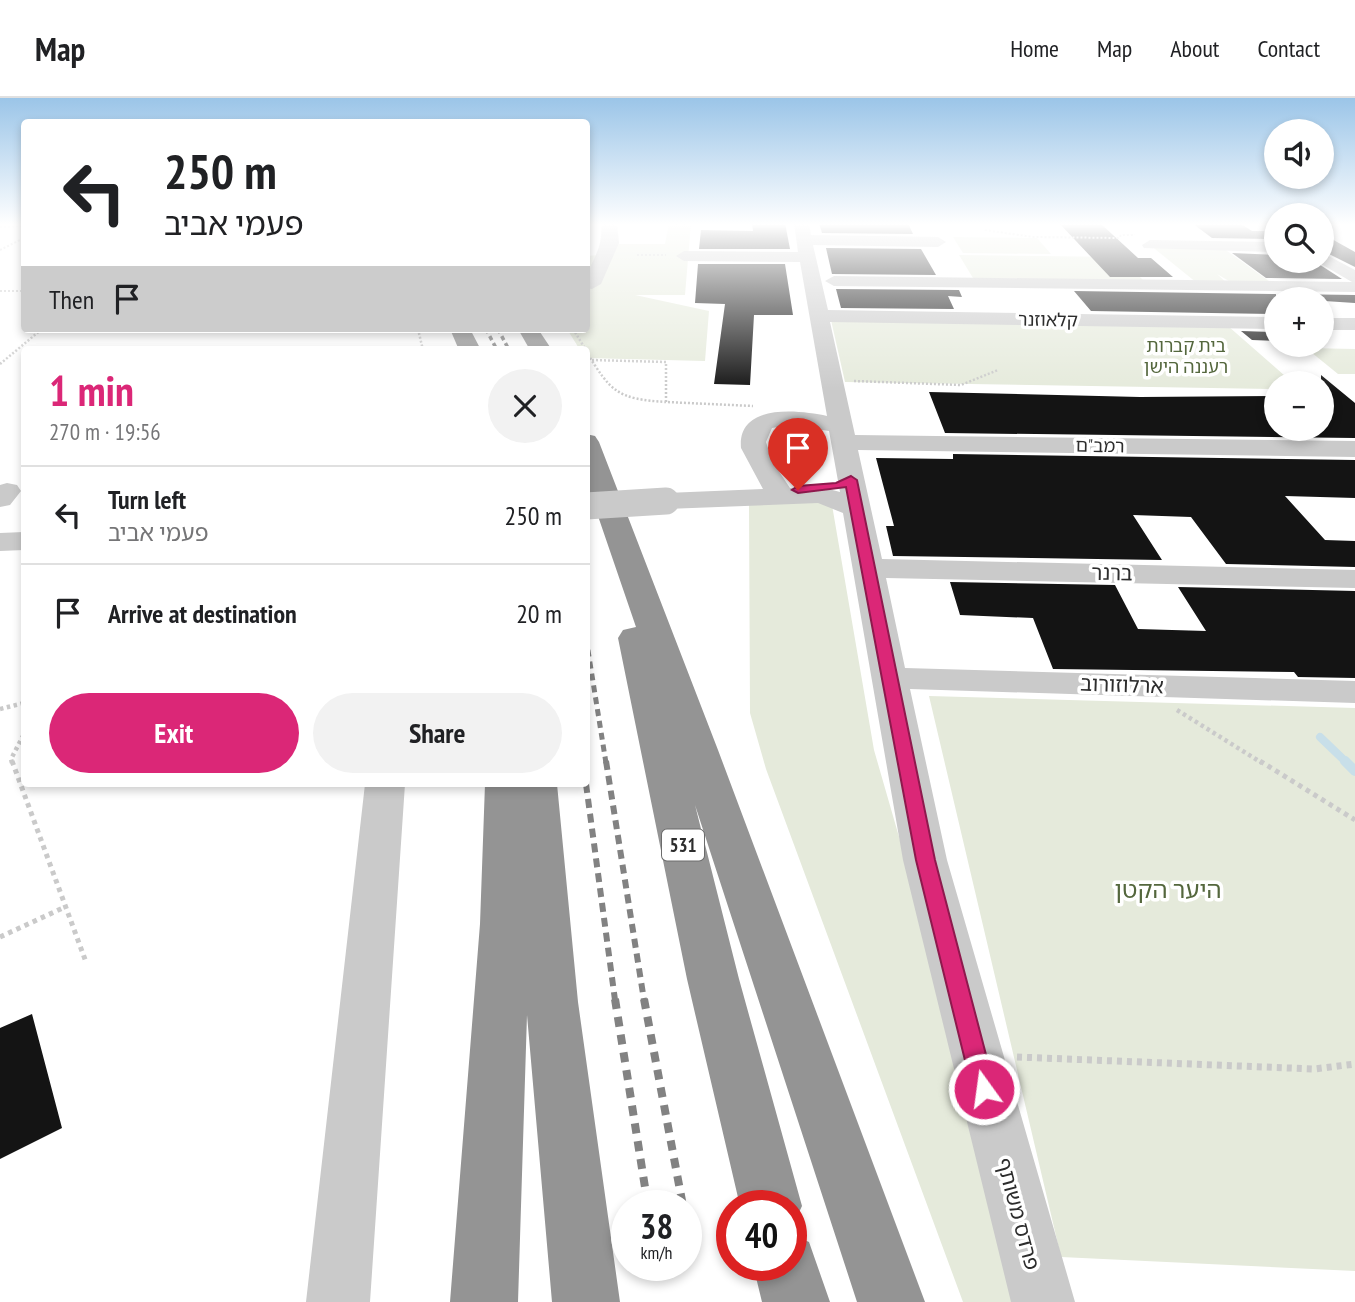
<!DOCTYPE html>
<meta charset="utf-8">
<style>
:root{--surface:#fff;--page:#f2f2f2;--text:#202124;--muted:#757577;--line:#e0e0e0;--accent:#db2777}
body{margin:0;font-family:"PT Sans Narrow","Noto Sans Hebrew",sans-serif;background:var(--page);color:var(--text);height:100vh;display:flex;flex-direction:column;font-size:26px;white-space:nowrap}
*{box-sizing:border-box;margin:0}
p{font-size:23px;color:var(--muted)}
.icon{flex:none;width:38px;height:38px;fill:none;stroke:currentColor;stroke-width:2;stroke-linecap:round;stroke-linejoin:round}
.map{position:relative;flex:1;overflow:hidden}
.side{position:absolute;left:21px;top:248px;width:569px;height:441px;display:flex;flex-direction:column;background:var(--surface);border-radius:7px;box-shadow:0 4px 10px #0003}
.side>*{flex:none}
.top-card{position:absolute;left:21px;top:21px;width:569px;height:214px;border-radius:7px;box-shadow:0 4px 10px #0003;background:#fff;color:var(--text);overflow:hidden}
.tools{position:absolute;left:1264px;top:21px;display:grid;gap:14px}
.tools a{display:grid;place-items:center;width:70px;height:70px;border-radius:50%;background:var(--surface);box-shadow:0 4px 10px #0003;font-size:35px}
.speed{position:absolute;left:611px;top:1092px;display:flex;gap:14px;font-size:35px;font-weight:700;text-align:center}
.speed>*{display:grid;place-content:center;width:91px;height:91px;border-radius:50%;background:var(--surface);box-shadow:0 4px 10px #0003;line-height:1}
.speed small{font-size:18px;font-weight:400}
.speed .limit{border:10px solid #d22;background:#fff;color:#111}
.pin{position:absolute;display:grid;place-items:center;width:60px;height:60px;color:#fff;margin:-72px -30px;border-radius:50% 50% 50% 0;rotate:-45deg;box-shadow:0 0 7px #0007}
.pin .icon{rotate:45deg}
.me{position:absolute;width:77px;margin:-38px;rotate:346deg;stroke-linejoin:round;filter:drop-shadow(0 0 5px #0008)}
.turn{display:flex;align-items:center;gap:24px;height:147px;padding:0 28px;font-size:32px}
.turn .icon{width:91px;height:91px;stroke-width:2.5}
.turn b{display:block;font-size:49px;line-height:60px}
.then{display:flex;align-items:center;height:66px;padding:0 28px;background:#0003;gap:14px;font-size:26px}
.round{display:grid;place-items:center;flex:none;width:74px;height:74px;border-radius:37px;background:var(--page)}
.overview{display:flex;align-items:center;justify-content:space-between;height:119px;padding:0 28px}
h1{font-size:42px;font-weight:800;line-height:52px;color:var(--accent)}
.button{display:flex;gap:14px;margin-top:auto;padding:14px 28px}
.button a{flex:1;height:80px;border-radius:42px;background:var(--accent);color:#fff;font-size:28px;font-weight:800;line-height:80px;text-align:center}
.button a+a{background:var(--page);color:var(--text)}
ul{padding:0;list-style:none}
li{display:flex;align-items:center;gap:21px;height:98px;padding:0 28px;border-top:2px solid var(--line)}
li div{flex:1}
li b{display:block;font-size:26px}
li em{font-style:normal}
header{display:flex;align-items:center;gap:42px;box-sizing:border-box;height:98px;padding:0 35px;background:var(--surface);border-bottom:2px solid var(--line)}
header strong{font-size:33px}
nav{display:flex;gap:38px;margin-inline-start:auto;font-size:24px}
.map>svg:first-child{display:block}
.green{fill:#e5eadb}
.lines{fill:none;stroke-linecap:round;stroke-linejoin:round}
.stream-far1{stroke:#c8dfe9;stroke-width:8}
.stream{stroke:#c8dfe9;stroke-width:10}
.building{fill:#141414}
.path-far4{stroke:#cacaca;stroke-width:2;stroke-dasharray:2 2;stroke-linecap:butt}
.path-far3{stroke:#cacaca;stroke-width:2.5;stroke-dasharray:2 2;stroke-linecap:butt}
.path-far2{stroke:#cacaca;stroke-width:4.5;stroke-dasharray:3.5 3.5;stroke-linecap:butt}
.path-far1{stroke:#cacaca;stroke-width:5;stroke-dasharray:4.5 4.5;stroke-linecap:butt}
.path{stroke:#cacaca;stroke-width:7;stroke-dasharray:5 5;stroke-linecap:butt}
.minor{fill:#cacaca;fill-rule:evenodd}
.highway{fill:#949494;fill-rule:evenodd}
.rail-far3{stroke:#828282;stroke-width:3.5;stroke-dasharray:4.5 3.5;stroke-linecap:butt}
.rail-far2{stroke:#828282;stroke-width:5;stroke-dasharray:7 5;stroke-linecap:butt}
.rail-far1{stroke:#828282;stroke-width:6;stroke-dasharray:9 6;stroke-linecap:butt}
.rail{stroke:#828282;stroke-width:8;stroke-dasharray:10 8;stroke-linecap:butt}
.minor-bridge{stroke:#cacaca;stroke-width:27}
.route{fill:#db2777;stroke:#8e194d;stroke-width:2}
.labels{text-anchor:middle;stroke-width:7;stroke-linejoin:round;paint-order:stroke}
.far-street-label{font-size:18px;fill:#2d2d2d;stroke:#fff}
.far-park-label{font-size:18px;fill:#54673d;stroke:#fff}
.shield{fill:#fff;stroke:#6c6c6c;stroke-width:2}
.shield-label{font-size:19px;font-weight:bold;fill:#2d2d2d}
.street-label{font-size:21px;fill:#2d2d2d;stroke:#fff}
.near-park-label{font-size:24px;fill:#54673d;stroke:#fff}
</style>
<header>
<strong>Map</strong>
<nav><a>Home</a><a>Map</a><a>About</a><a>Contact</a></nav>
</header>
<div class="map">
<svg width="1355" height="1204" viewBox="0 0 1355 1204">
<rect width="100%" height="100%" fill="#fff"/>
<!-- green -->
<path class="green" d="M669,125H691L685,197H635L709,213L705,263L586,260V252H580L567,231H586V158L600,157L601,146H665Z
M953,139L1037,140L1051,156L963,155Z
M1150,147L1220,148L1273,186H1234L1217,176L1228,186L1197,185Z
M959,157L1119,159L1143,182L973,180Z
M831,222L1228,228L1293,285H1276V291L845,284Z
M1306,250L1355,251V276H1338Z
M809,401L832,407L874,652L1033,1204H963L766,671L750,615L749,404Z
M929,598L1355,610V1173L1061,1159Z"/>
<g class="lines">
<!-- stream-far1 -->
<path class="stream-far1" d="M1320,639L1347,665"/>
<!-- stream -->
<path class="stream" d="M1345,663L1355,673"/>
</g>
<!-- building -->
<path class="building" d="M752,125H785L790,151H699L701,132L753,133Z
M819,125H908L913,136L822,135Z
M1059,125H1100L1138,160H1151L1173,179H1110Z
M1192,125L1241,126L1252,133H1276V141L1212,140Z
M1321,135L1355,154V169L1321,152Z
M826,150L921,151L936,177L832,176Z
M1232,155L1276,157V163H1314L1342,181L1266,180Z
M698,166H785L793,217H754L750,287L714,286L725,206L695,205Z
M836,191L959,192L962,199L948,198L954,211L841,210Z
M1074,193L1276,196V216L1091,213Z
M1287,196L1355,197V205L1294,201Z
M1241,233L1276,234V243L1252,242Z
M1321,277L1355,305V340L945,335L929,294L1140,299L1276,298V331H1321Z
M953,356L1355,362V400L1285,398L1325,442L1355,443V469L1226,466L1191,419L1133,417L1162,462L893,458L886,428H894L876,360L953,361Z
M950,484L1115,487L1138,531L1206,533L1178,489L1355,493V580L1298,579L1294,574L1053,571L1033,520L960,517Z
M32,916L62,1030L0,1061V930Z"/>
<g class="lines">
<!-- path-far4 -->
<path class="path-far4" d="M0,129L24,128
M985,132L1033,139L1119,140L1121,137H1135
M0,152L24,140
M637,157H666
M0,193H24"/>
<!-- path-far3 -->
<path class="path-far3" d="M418,231L423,252
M573,231L586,252
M586,253C611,294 617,301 666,304
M592,262L666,264V304L753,308
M0,266L42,231
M854,283L961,287L998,272"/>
<!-- path-far2 -->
<path class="path-far2" d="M0,611L24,605
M1177,612L1262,665
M12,665L11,661L24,636"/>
<!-- path-far1 -->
<path class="path-far1" d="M12,663L86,864
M1260,663L1355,722
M0,839L65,809"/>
<!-- path -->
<path class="path" d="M1017,959L1314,971L1355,966"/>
<!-- minor -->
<path class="minor" d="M601,125H617L619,145L601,186L592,191L586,190C586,164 604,157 601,125Z
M794,125H809L811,137L938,139L946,144L938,149L813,147L828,212L1276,219V231L830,224L855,337L1355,343V359L858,352L882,461L1355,472V490L886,480L905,570L1355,583V605L910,591L947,762L1075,1204H1011L903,762L843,415L818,405L666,411L656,409L652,403L656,397L666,395L763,391L741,350C737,305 798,312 827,318L800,164L684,163L676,158L684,153L798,154ZM789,327L829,333L840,394L821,389L790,390L772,363L766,344L772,330Z
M1150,142L1276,144V154L1144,150L1142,147Z
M1321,154L1355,172V194L834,188L825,183L834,178L1352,184L1316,163H1321Z
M1321,220H1355V232H1321Z
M7,385L17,387L21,393L10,407L0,409V387Z
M24,434V452L0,453V435Z
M365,686H405L370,1204H306Z"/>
<!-- highway -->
<path class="highway" d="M450,231H470L481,252H459Z
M518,231H538L552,252H530Z
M586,336L595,338L599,344L718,652L925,1204H857L695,707L739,881L802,1108L791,1131V1108H740L687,881L618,540L623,532L636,529L586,383Z
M485,686H557L578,904L620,1204H552L527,917L518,1204H450L480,826Z
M791,1136L809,1144L830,1204H762L753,1167H791Z"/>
<!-- rail-far3 -->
<path class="rail-far3" d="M486,231L497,252
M498,231L509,252"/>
<!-- rail-far2 -->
<path class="rail-far2" d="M586,540L606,665"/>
<!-- rail-far1 -->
<path class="rail-far1" d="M606,663L644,902
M586,686L615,902"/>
<!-- rail -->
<path class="rail" d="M615,901L648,1108
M644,901L683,1108"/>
<!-- minor-bridge -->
<path class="minor-bridge" d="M586,408L666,403"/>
</g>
<!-- sky -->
<linearGradient id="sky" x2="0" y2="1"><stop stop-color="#9bc5e8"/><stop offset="0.43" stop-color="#fff"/><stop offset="1" stop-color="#fff" stop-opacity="0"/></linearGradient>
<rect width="1355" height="294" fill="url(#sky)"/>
<!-- route -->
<path class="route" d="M851,378L857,382L935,762L995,991L992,998L984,1001L975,998L972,991L916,762L846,389L798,395L792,392L798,388L836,385Z"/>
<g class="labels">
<!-- far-street labels -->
<g class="far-street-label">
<text transform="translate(1048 222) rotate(1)" y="6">קלאוזנר</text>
<text transform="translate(1100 348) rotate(1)" y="6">רמב"ם</text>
</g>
<!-- far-park labels -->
<g class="far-park-label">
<text x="1186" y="254">בית קברות<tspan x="1186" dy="21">רעננה הישן</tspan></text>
</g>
<!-- shield labels -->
<rect class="shield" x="662" y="731.5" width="42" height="31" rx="5"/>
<g class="shield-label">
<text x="683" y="754">531</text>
</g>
<!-- street labels -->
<g class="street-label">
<text transform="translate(1112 475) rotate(1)" y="7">ברנר</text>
<text transform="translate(1122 587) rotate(2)" y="7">ארלוזורוב</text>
<text transform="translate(1018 1116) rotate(75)" y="7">פרדס משותף</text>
</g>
<!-- near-park labels -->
<g class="near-park-label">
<text x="1168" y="800">היער הקטן</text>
</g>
</g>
</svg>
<div class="tools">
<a><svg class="icon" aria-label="sound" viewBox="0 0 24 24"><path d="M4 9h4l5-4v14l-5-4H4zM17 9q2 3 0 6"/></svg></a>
<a><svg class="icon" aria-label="search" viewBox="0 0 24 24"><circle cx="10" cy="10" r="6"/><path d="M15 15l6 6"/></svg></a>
<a>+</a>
<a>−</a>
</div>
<div class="speed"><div>38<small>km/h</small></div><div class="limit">40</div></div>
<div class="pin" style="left:798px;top:392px;background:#d93025"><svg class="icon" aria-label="arrive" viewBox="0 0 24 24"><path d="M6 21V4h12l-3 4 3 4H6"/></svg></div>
<svg class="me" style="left:984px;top:991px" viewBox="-20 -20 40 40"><circle r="17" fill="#db2777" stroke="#fff" stroke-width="3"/><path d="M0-11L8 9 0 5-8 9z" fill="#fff"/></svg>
<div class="top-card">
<div class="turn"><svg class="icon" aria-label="left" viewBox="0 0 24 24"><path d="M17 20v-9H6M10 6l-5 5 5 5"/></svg><div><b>250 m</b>פעמי אביב</div></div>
<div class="then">Then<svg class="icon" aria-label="arrive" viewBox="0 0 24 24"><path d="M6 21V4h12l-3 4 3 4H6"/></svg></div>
</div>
<section class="side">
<div class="overview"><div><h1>1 min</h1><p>270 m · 19:56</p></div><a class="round"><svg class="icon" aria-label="close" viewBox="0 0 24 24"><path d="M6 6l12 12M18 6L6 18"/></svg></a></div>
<ul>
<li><svg class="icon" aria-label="left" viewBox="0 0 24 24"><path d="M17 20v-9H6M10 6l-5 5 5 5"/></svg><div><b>Turn left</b><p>פעמי אביב</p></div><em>250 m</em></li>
<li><svg class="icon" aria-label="arrive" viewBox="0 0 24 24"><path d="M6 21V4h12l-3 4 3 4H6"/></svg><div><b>Arrive at destination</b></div><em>20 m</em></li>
</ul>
<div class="button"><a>Exit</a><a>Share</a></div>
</section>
</div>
